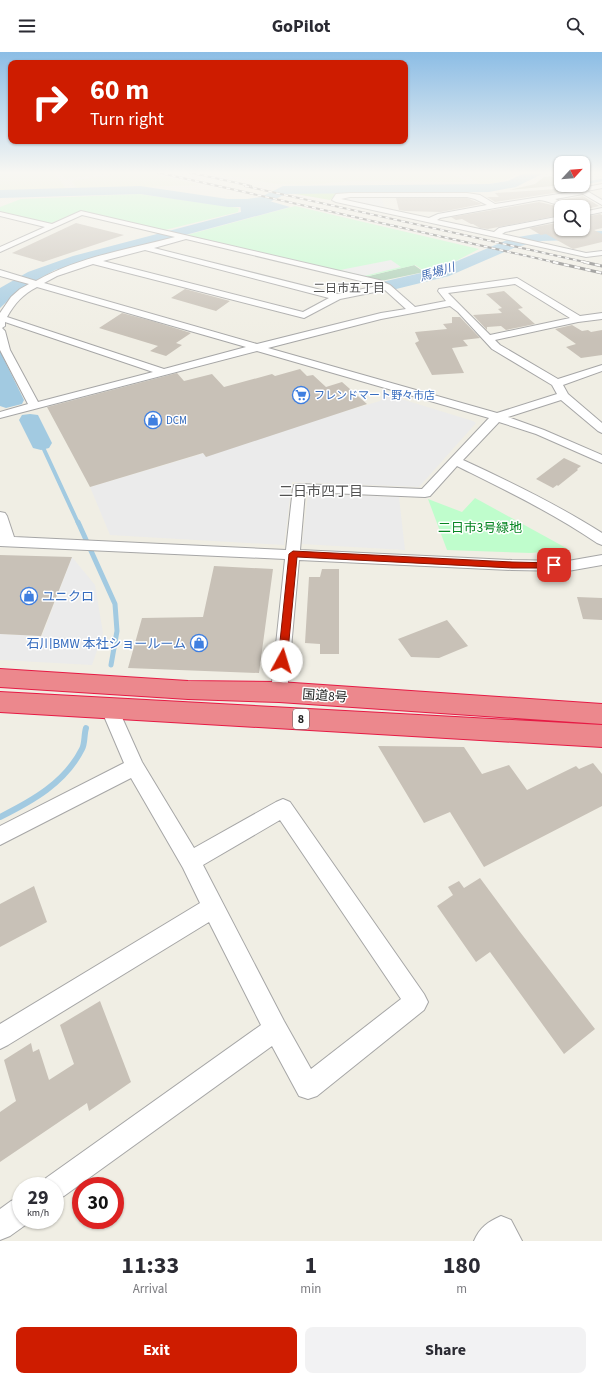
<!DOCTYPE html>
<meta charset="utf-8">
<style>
:root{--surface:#fff;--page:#f2f2f3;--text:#2b2b33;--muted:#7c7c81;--accent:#ce1c00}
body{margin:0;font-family:"Source Sans 3","Noto Sans JP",sans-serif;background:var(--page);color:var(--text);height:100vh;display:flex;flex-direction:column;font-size:15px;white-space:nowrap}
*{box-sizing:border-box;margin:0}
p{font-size:13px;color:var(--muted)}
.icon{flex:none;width:22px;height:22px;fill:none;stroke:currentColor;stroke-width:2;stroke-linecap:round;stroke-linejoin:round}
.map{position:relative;height:1189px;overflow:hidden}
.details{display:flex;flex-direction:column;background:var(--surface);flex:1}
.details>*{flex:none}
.top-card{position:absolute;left:8px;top:8px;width:400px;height:84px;border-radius:8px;box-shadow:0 1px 3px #0004;background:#ce1c00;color:#fff;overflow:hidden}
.needle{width:26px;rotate:64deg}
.buttons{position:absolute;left:554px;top:104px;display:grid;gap:8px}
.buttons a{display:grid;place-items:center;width:36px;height:36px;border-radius:8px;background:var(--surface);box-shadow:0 1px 3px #0004;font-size:20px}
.speed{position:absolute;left:12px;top:1125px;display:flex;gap:8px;font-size:20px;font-weight:700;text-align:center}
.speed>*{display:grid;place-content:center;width:52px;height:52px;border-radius:50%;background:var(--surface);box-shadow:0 1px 3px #0004;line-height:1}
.speed small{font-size:10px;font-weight:400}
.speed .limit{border:6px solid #d22;background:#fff;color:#111}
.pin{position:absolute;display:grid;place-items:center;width:34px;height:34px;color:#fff;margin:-17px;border-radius:8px;box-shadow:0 2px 6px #0006}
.me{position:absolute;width:44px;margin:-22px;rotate:6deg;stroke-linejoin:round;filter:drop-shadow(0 0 3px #0008)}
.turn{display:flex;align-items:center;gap:14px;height:84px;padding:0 16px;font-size:18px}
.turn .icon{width:52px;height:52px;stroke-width:2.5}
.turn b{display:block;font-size:28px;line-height:34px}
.eta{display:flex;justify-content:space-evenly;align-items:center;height:68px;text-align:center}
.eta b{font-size:24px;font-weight:700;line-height:28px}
.cta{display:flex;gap:8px;margin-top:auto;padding:8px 16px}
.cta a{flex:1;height:46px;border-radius:8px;background:var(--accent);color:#fff;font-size:16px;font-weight:700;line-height:46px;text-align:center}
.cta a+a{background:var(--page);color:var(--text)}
header{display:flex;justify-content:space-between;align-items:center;height:52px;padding:0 16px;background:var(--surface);font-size:18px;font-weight:700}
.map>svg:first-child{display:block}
.construction{fill:#c2c5af}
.farmland{fill:#e9f0cf}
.grass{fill:#c0eda7}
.cemetery{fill:#a4cbaf}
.park{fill:#bffdcc}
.parking{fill:#ebebeb}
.water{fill:#a2cae1}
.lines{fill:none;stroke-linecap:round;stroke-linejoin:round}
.stream-far3{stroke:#a2cae1;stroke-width:2.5}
.stream-far2{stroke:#a2cae1;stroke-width:4}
.stream-far1{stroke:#a2cae1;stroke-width:5}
.stream{stroke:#a2cae1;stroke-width:6}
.river{fill:#a2cae1;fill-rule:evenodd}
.building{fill:#c8c1b7}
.minor-casing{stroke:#a6a6a6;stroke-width:2}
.highway-casing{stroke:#e61a44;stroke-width:2}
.minor{fill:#fff;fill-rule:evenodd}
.highway{fill:#ec888d;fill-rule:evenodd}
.rail-far1-casing{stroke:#6d6d6d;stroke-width:2}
.rail-casing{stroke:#6d6d6d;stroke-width:3}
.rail-far1{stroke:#fff;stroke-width:1.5;stroke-dasharray:4;stroke-linecap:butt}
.rail{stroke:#fff;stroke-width:2;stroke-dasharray:5.5;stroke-linecap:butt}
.route{fill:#ce1c00;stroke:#861200}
.labels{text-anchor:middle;stroke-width:3;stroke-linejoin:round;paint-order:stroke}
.far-shop-label{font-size:11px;fill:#366cbe;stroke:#fff;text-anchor:start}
.far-water-label{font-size:12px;font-style:italic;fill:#456eb5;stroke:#fff}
.far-neighbourhood-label{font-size:12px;fill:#525252;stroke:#fff}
.shield{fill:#fff;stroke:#626262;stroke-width:1}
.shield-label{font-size:12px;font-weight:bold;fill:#1f1f1f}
.park-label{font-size:13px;fill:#058521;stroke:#fff}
.shop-label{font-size:13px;fill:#366cbe;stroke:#fff;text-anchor:start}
.street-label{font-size:13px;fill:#1f1f1f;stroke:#fff}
.neighbourhood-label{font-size:14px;fill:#525252;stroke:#fff}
</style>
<header><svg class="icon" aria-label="menu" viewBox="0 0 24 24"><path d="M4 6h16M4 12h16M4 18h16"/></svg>GoPilot<svg class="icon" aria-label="search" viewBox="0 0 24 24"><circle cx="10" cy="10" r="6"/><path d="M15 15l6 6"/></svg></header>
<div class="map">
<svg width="602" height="1189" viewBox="0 0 602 1189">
<rect width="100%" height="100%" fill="#f0eee4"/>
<!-- construction -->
<path class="construction" d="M551,124L561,130V133H565L509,138L535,132L544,125Z"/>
<!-- farmland -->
<path class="farmland" d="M0,120H54L67,138L0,139Z
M60,120H117L65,127Z
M129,120H145L201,133L78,137L71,129Z
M244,120H449L468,130L350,129L308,133L276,132L226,123Z
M459,120H507L513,123L507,127L496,131L481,132Z"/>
<!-- grass -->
<path class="grass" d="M292,139H334L337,142L330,148L284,140Z"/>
<!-- cemetery -->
<path class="cemetery" d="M414,213L424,220L381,229L365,225Z"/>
<!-- park -->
<path class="park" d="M139,142L239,156L238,160L165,178L80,159L49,172L0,160V155L21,147Z
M295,154L479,197L454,210L426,220L415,213L364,225L187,183Z
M475,446L568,497L531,501L447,498L428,447L462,460Z"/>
<!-- parking -->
<path class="parking" d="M346,145H381L385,156L344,148L343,146Z
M391,208L401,215L364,224L340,218Z
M385,342L473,369L476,371L419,435L292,430L284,493L110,483L90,435L380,349Z
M308,442L399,445L405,498L302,492Z
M72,505L95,533L103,581L92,613L0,608V582L42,584Z"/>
<!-- water -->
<path class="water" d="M259,146L290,155L55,218L19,238L0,256V236L28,220L73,204L241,160L240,150Z
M0,299L24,348L22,352L6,356L0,354Z"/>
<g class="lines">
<!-- stream-far3 -->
<path class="stream-far3" d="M586,131L602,128"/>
<!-- stream-far2 -->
<path class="stream-far2" d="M41,391L78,471"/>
<!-- stream-far1 -->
<path class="stream-far1" d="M78,470L115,552L117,579L111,613"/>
<!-- stream -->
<path class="stream" d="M0,765C32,749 65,731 82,697C85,692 84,682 86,676"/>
<!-- river -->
<path class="river" d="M526,120H542L540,123L516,135L489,140L285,142L266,152L247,155H228L140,142L0,146V138L140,134L228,147H247L261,145L283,134L489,132L508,129Z
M602,179V187L542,189L516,195L449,224L388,239L382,238L380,234L382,230L438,217L512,186L542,181Z
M30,362L38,363L52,391L49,396L41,398L33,396L19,368L22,363Z"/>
</g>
<!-- building -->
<path class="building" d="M572,136L574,138L495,150L487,145H499L495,141Z
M583,144L599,154L583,158V155H572L560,148Z
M396,146H467L482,152L441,160L405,159L399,158Z
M539,150L561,155V163L488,177L480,176L473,172H471L462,167L456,168L451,165Z
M600,162L602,163V176L594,178L602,182V190L573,197L546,182L541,183L529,176L561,170V177H583V165Z
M76,171L124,183L43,210L12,201Z
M185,237L230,249L216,259L171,246Z
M504,239L523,256L518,257L535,272L506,278L501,274L487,275V278L473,263L502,261L498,257L502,256L486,242Z
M122,261L152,269L191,281L176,291L182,293L166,304L150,299L158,294L99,276Z
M452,265H460L480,286L463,288L468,294L452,296L464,321L432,323L415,291L419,289L415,280L447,277L443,272L452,271Z
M572,273L582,279L588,278L591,280L602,278V303L581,306L566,295L576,292L555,277Z
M300,317L307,324L313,323L326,335L342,330L367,352L206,405L203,401L90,435L47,355L177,321L184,329L212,322L224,335L272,322L275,324Z
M564,406L581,414L577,417L578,418L558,434L557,433L553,436L536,427Z
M0,503L72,505L41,584L0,582Z
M214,514L273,517L259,621L128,616L142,566L203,565Z
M322,517H339V602H320V592L305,591L309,525H320Z
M577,545L602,546V568L583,567Z
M447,568L468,594L439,606L411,605L398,587Z
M378,694L464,695L482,722L509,713L527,738L576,714L579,717L593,711L602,722V754L484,815L450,760L424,771Z
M480,826L520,880L595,977L564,1002L490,900L476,910L437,854L453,843L448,835L459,829L464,836Z
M34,834L47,870L0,895V852Z
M100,949L131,1030L89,1059L87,1051L0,1110V1060L16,1049L4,1008L31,991L33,1000L39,997L49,1028L74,1012L60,973Z"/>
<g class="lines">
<!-- minor casing -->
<g class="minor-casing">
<path id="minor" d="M549,120H557L561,123V128Z
M602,132V136L587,139L602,148V153L583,142L555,147L571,155C559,155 550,149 539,148L440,166L437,168L494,180L499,176L561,164V168L505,180L502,182L586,201L602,199V203L586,205L336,150L332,148L336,142L350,141H467L480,143L495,152L578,139L573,135L576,133L582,136ZM350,145H467L475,147L487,153L438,162L429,166L341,147Z
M602,156V160L583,164V160Z
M81,159L379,228L390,233L415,255L446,249L438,239L439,237L517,226L580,264L602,261V267L578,270L495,288L500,293L558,327L602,313V319L563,333L568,342L602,371V381L598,379L561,348L508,365L544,378L602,403V411L536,382L499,370L463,408C511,430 558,453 602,481V493L597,491C553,461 505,438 457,414L430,444L425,445L305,440L300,498L512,508L568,509L602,503V513L568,519L512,518L299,508L287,640L285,645L279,647L273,645L271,640L285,507L0,494V460L5,461L7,464L14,485L286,498L293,436L294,433L299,432L422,437L489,366L257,299L0,366V360L28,352L0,298V261L11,245L20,237L29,232L0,224V218L36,229C78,205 129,197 175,185L82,163L0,200V195L45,175L0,164V160L52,172ZM186,187L373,232L378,234L337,242L154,196ZM145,198L329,246L303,260L103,209ZM93,212L304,266L340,247L385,238L406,257L381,261L257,292L44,231L57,224ZM515,232L570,266L490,283L448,241ZM37,235L246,295L164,317L7,265C15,251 23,242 37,235ZM450,254L458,260L492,297L552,333L557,342L497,361L268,296L381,267ZM5,270L153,320L38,350L10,298L5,279L2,276L5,274Z
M110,650L116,652L142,710L194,796L276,750L283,747L290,750L424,942L428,950L424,958L317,1044L308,1047L299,1044L272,994L64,1144L55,1148V1134H42L46,1126L261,973L209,870L8,993L0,997V972L200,851L183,816L131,726L0,793V774L124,711L101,657L104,652ZM280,768L401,947L311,1017L284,969L203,813Z
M21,1145V1168L31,1169L10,1184L0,1188V1157L11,1149Z
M501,1164L511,1168L522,1189H474C480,1175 488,1170 501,1164Z"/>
</g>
<!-- highway casing -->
<g class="highway-casing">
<path id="highway" d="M0,617L188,629L279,630L602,652V672L279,650L188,647L0,635Z
M0,640L602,673V695L0,660Z"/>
</g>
<!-- minor -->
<use href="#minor" class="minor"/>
<!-- highway -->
<use href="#highway" class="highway"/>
<!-- rail-far1 casing -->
<g class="rail-far1-casing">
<path id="rail-far1" d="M156,120L558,211
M188,120L251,134
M245,134L589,211"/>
</g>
<!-- rail casing -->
<g class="rail-casing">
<path id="rail" d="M553,210L602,221
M584,210L602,214"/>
</g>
<!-- rail-far1 -->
<use href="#rail-far1" class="rail-far1"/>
<!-- rail -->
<use href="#rail" class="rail"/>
</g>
<!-- sky -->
<linearGradient id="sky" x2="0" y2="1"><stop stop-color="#8cbde5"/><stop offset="0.42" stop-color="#f8f7f3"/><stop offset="1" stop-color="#f8f7f3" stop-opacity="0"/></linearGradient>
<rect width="602" height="287" fill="url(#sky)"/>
<!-- route -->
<path class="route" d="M293,499L512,510L554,511L558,513L554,516H512L297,505L287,609L282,613L278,609L289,502Z"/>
<!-- icons -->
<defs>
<g id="supermarket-ring" transform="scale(0.9)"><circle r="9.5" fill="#fff" stroke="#3f7fe0" stroke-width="1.5"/><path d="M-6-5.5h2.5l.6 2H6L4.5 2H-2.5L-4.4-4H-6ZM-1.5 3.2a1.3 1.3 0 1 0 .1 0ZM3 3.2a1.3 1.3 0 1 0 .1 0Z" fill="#3f7fe0"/></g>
<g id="shop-ring" transform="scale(0.9)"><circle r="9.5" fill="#fff" stroke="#3f7fe0" stroke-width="1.5"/><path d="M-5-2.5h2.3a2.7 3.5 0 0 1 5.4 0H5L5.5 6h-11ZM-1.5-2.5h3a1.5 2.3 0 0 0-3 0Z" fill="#3f7fe0"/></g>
</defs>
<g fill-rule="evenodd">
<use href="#supermarket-ring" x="301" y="343"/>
<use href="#shop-ring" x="153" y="368"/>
<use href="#shop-ring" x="29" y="544"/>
<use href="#shop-ring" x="199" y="591"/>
</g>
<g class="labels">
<!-- far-shop labels -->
<g class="far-shop-label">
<text x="314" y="347">フレンドマート野々市店</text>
<text x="166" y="372">DCM</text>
</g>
<!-- far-water labels -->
<g class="far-water-label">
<text transform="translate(437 220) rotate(-17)" y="4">馬場川</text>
</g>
<!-- far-neighbourhood labels -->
<g class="far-neighbourhood-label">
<text x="349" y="240">二日市五丁目</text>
</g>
<!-- shield labels -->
<rect class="shield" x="293" y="657" width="16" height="20" rx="3"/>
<g class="shield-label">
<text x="301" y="671">8</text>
</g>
<!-- park labels -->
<g class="park-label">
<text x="480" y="480">二日市3号緑地</text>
</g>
<!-- shop labels -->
<g class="shop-label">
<text x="42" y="549">ユニクロ</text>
<text x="186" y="596" text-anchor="end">石川BMW 本社ショールーム</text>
</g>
<!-- street labels -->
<g class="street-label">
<text transform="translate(325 643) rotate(4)" y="5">国道8号</text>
</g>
<!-- neighbourhood labels -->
<g class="neighbourhood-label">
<text x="321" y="444">二日市四丁目</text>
</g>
</g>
</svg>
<div class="buttons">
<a><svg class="needle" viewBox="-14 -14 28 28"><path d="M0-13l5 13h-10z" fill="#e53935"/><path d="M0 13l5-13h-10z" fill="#7c7c81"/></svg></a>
<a><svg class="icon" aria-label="search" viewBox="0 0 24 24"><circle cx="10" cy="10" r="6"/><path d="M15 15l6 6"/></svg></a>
</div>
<div class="speed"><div>29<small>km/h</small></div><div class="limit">30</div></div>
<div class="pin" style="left:554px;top:513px;background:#d93025"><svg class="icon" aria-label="arrive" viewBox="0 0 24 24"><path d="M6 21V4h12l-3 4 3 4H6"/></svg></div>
<svg class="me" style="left:282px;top:609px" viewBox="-20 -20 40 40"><circle r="19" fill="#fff"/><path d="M0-13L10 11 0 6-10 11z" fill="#ce1c00"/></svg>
<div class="top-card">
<div class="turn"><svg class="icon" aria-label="right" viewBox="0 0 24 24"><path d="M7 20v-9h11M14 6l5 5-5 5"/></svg><div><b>60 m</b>Turn right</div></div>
</div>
</div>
<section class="details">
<div class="eta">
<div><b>11:33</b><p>Arrival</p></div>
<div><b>1</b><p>min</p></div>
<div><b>180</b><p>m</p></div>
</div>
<div class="cta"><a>Exit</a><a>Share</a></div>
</section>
